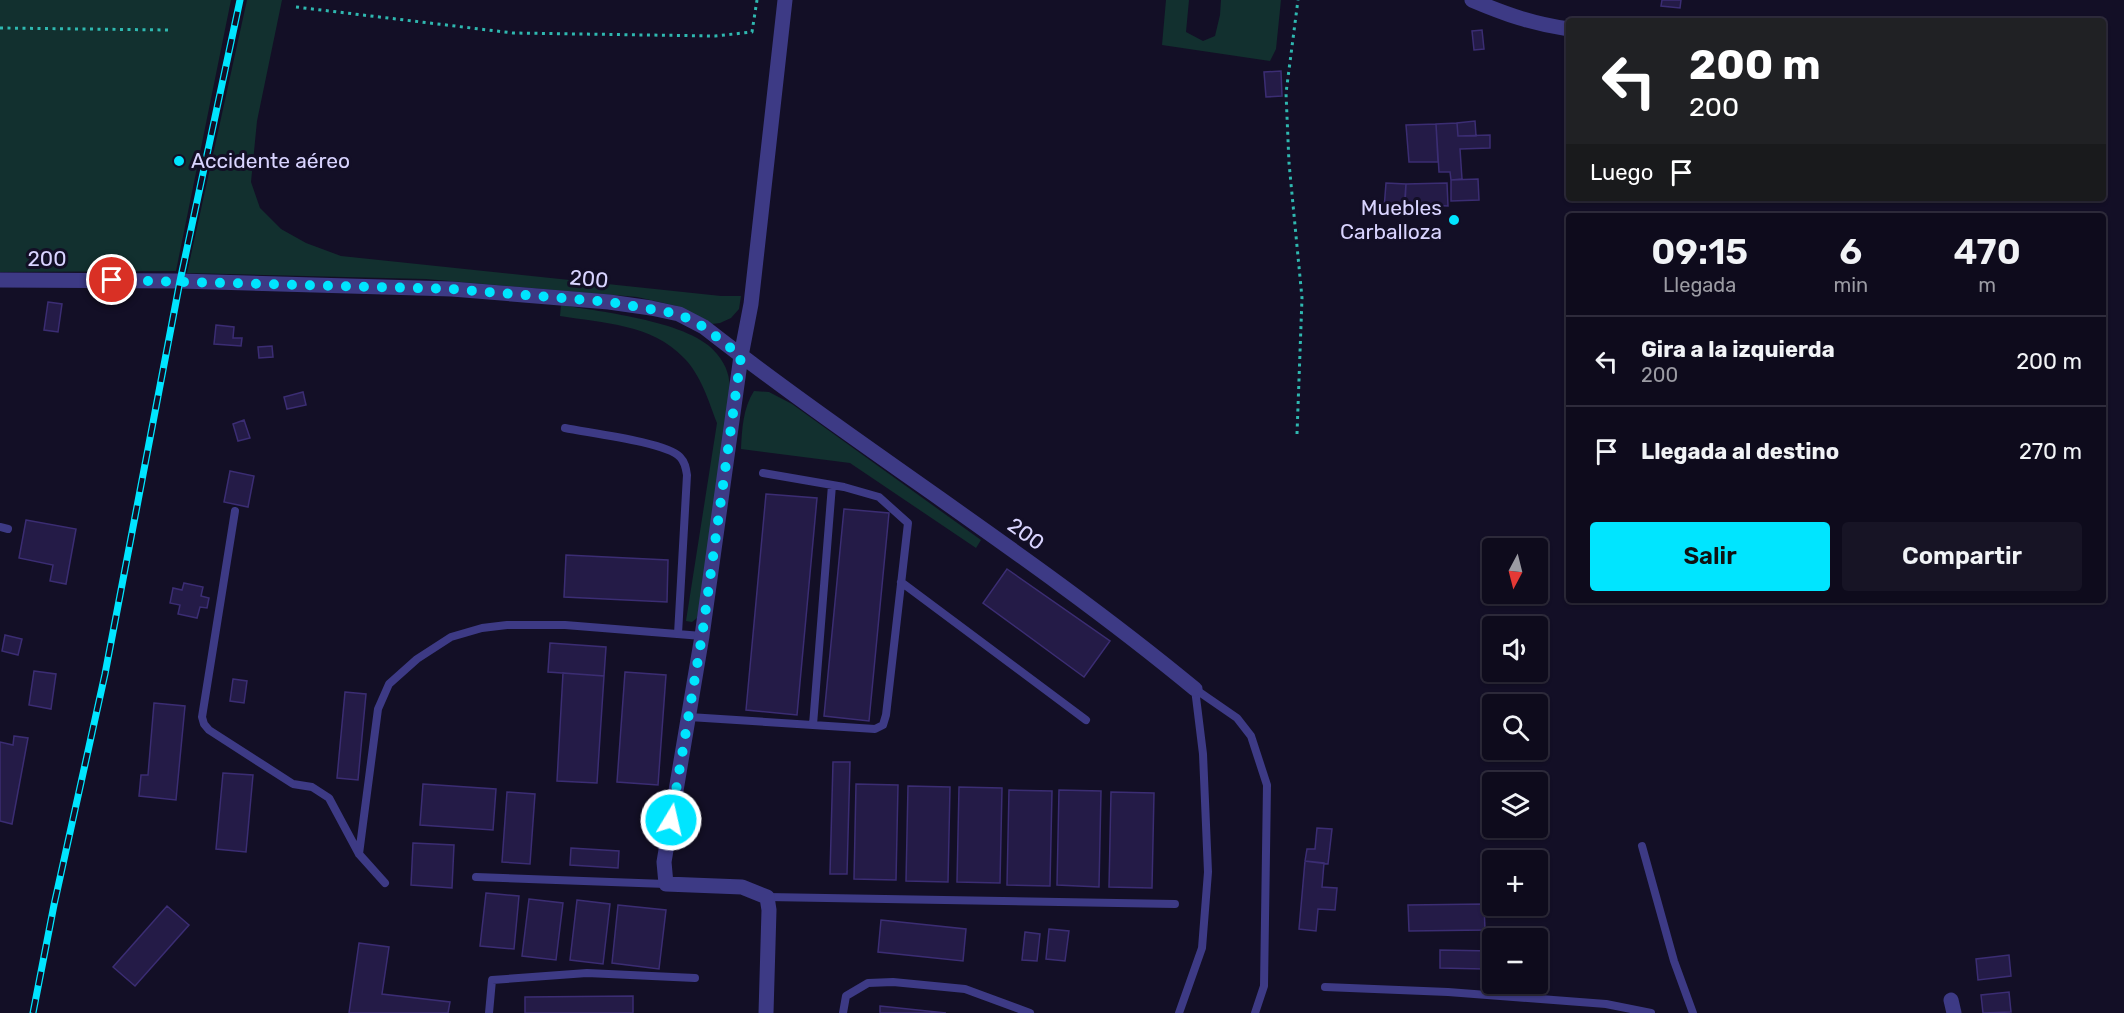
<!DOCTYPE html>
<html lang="es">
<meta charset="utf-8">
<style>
:root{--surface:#0e0b1c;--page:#171425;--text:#f1f3f6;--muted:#9b9ba3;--line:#2e2b3b;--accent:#00e5ff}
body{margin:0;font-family:Rubik,sans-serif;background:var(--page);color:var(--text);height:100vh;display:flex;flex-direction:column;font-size:22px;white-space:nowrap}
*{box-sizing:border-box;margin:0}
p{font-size:20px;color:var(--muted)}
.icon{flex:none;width:33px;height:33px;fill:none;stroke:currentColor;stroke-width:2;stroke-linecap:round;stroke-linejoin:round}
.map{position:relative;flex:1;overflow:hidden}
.details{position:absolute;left:1566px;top:213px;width:540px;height:390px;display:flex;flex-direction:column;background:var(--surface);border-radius:6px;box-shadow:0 2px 4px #0004,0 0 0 2px var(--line)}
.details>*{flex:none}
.top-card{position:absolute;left:1566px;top:18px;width:540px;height:183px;border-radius:6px;box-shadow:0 2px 4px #0004,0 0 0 2px var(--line);background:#202124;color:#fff;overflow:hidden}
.needle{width:39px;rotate:187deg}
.buttons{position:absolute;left:1482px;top:538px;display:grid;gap:12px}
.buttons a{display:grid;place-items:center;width:66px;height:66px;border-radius:6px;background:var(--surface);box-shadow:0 2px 4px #0004,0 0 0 2px var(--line);font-size:30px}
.pin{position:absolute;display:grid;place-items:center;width:51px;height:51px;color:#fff;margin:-26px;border:3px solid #fff;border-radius:50%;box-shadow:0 2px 6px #0007}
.me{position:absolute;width:66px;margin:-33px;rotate:9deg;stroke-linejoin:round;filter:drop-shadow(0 0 4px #0008)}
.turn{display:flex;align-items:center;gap:21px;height:126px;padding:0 24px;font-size:27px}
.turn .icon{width:78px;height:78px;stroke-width:2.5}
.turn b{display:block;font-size:42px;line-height:51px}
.then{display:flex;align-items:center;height:57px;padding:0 24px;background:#0003;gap:12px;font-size:22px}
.eta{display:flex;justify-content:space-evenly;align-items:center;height:102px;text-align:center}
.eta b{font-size:36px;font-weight:600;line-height:42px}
.action{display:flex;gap:12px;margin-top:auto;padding:12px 24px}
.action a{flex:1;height:69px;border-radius:6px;background:var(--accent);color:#111;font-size:24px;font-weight:600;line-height:69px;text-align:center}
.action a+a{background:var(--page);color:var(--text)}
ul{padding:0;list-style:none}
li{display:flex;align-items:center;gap:18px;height:90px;padding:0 24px;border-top:2px solid var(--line)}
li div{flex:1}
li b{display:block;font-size:22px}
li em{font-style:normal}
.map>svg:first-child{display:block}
.green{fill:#12302f}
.building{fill:#241b47;stroke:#3b2d73;stroke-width:1.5}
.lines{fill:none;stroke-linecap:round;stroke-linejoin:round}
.path{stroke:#2fb8b0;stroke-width:3;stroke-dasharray:3 4.5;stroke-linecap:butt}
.lane{stroke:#3d3a85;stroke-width:8}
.street{stroke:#3d3a85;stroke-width:15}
.rail-casing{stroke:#00e5ff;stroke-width:7}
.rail{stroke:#130f26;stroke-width:4.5;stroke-dasharray:14;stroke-linecap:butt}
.route{stroke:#00e5ff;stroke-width:10;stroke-dasharray:0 18}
.poi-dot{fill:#00e5ff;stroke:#130f26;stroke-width:2}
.labels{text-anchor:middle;stroke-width:6;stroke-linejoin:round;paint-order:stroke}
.poi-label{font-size:21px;fill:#d9d4ff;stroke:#130f26;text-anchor:start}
.street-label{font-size:21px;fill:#d9d4ff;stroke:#130f26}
</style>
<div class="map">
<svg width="2124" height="1013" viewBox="0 0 2124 1013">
<rect width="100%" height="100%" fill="#130f26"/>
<!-- green -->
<path class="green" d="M0,0H231L176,271L0,272Z
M247,0H282L257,121L251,182L260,208L281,229L306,243L341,256L721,296H741L739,309L731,318L720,323L712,324L677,306L637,297L426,279L187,273Z
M1166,0H1189L1186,32L1203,41L1215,36L1220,15L1221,0H1281L1276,49L1270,61L1162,45Z
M561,305C601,312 692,321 717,354C727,366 730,377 730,392L702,594L697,618L692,622L686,621L717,423C709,402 701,375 684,358C652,324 603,323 560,316Z
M754,391L769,392L792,404L981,540L976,548L850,463L741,449C742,429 743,408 754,391Z"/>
<!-- building -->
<path class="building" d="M1662,0H1681L1680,8L1661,6Z
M1482,30L1484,49L1474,50L1472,31Z
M1281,71L1282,96L1266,97L1264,72Z
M1475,121L1476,136H1458L1457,123Z
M1457,123L1458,136L1490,135V148L1460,149L1462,179L1451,180L1450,172H1439L1436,124Z
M1436,124L1438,162H1409L1406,125Z
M1478,179L1479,200L1451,201V180Z
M1386,183L1406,184L1404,210L1384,209Z
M1447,183L1448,206L1405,204L1406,184Z
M48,302L62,304L58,332L44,330Z
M216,325L234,327L233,338H242L241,346L214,344Z
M272,346L273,357L259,358L258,347Z
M303,392L306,405L287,409L284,397Z
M244,420L250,438L238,441L233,424Z
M230,471L254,476L248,507L224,502Z
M766,494L817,498L797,715L746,710Z
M844,509L889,513L869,721L824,716Z
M26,520L76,529L66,584L50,581L53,565L19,558Z
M566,555L668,560L667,602L564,597Z
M1007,569L1110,641L1084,677L983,603Z
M184,583L203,587L201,596L209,598L207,608L200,607L197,618L178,614L180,605L170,603L173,588L182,590Z
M5,635L22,639L18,655L2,651Z
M550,643L606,647L604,676L548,672Z
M34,671L56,674L51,709L29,705Z
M625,672L666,675L658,785L617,782Z
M563,673L604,676L597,783L557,781Z
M233,679L247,681L244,703L230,701Z
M345,692L366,694L358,780L337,778Z
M154,703L185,706L176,800L139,796L141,775H148Z
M14,736L28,738L12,824L0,821V742L13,745Z
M833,762H850L847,874H830Z
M223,773L253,775L246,852L216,849Z
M423,784L496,789L493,830L420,825Z
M856,784L898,785L896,880L854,879Z
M908,786L950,787L948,882L906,881Z
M959,787L1002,788L1000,883L957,882Z
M1009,790L1052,791L1050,886L1007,885Z
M1059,790L1101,791L1099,887L1057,885Z
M507,792L535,794L530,864L502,862Z
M1111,792L1154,793L1152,888L1109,887Z
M1317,828L1332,829L1328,864L1305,861L1307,849H1315Z
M413,843L454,845L452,888L411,885Z
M571,848L619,851L618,868L570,865Z
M1305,861L1324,863L1322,887L1337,888L1335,910L1318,909L1316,931L1299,929Z
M486,893L519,896L514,949L480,946Z
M529,899L563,903L556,960L522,956Z
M577,900L610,904L603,964L570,960Z
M1484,904L1485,930L1409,931L1408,905Z
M618,905L666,910L659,969L612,963Z
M167,906L189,925L135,986L113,967Z
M881,920L966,929L963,961L878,952Z
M1049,929L1069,931L1065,961L1046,959Z
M1025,932L1040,934L1037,961L1022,960Z
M359,943L389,947L382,994L450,1002L448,1013H349Z
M1440,950L1492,951V962H1484V969L1440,968Z
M2009,955L2011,976L1978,980L1976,959Z
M2009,992L2011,1012L1983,1013L1981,995Z
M633,996V1013H525V997Z
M880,1006L946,1013H880Z"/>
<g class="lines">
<!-- path -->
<path class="path" d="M296,7L513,33L715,36L752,32L757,0
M0,28L168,30
M1297,434L1302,298L1289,163L1286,93L1298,0"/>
<!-- lane -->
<path class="lane" d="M565,428C589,433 666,442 680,457C685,462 686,468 687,475L678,634
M235,511L202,717L204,724L209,730L293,784L312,787L329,798L359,854L385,883
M0,527L8,529
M901,582L1086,720
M1195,689L1237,718L1251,736L1267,785L1264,986L1255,1013
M689,717L875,729L883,725L886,715L908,523L879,497L844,487L763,473
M813,725L832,485
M1642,846L1674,961L1693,1013
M359,854L378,709L389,684L417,659L451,637L482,628L507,625H565L702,636
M476,877L666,884
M767,897L1175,904
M1325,987L1448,992L1606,1004L1651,1013
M489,1013L492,980L587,973L695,978
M843,1013L846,996L868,983L893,982L965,989L1030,1013
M1179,1013L1202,948L1208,872L1203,754L1195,689"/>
<!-- street -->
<path class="street" d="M1472,0C1505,14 1533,24 1569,29
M0,280L180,281L452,289L609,302L651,308L679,314L704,327C864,452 1038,559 1195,689
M1951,1000L1954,1013
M766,1013L769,910L767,897L742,887L666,884L664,862L702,636L741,356L751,304L785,0"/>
<!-- rail casing -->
<g class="rail-casing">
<path id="rail" d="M33,1013L54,905L105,674L180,281L240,0"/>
</g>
<!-- rail -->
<use href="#rail" class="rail"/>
</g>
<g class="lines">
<!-- route -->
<path class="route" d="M112,280L452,289L609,302L679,314L704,327L741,356L702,636L671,820"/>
</g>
<!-- markers -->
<g class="poi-dot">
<circle cx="179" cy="161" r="6"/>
<circle cx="1454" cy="220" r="6"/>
</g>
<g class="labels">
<!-- poi labels -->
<g class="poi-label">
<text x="191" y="168">Accidente aéreo</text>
<text x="1442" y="215" text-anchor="end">Muebles<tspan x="1442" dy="24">Carballoza</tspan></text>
</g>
<!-- street labels -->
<g class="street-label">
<text x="47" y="266">200</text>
<text transform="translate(589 279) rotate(5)" y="7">200</text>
<text transform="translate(1026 534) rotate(36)" y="7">200</text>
</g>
</g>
</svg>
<div class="buttons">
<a><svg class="needle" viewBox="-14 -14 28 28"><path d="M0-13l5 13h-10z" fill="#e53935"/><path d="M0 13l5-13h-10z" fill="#9b9ba3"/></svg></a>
<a><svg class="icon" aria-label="sound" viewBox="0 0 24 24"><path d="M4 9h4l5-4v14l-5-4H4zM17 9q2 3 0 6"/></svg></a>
<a><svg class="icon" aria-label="search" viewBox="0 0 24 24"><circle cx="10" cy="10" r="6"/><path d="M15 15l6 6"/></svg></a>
<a><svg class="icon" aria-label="layers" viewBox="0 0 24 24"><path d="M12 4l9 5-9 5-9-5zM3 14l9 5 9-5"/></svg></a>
<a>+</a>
<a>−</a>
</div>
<div class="pin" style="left:112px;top:280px;background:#d93025"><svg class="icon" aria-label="arrive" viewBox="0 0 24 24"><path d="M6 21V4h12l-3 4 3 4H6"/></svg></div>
<svg class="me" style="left:671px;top:820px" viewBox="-20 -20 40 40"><circle r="17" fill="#00e5ff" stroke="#fff" stroke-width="3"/><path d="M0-11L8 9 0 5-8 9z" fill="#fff"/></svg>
<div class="top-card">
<div class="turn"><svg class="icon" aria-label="left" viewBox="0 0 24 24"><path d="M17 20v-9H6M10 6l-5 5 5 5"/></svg><div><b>200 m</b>200</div></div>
<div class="then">Luego<svg class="icon" aria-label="arrive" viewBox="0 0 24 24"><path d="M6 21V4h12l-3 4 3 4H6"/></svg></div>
</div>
<section class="details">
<div class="eta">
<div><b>09:15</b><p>Llegada</p></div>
<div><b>6</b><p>min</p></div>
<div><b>470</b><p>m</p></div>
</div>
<ul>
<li><svg class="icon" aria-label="left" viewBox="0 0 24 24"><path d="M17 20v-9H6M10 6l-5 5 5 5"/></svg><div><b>Gira a la izquierda</b><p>200</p></div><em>200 m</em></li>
<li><svg class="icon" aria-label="arrive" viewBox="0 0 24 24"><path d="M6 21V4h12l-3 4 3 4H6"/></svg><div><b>Llegada al destino</b></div><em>270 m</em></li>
</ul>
<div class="action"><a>Salir</a><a>Compartir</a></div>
</section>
</div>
